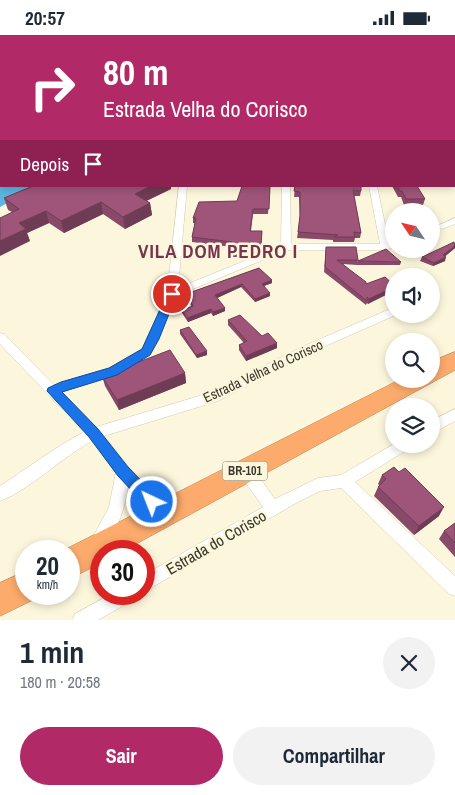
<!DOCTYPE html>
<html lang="pt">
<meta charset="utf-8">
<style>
:root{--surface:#fff;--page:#f2f2f3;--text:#1f2937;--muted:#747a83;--accent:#b22967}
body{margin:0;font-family:"Archivo Narrow",sans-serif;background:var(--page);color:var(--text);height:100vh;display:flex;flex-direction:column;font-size:19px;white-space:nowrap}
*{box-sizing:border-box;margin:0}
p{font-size:16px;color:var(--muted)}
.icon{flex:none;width:28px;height:28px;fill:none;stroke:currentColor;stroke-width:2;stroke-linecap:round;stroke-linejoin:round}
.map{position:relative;height:585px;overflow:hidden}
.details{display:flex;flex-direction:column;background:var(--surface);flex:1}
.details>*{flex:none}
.banner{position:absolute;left:0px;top:0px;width:455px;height:152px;box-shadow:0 2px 8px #0003;background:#b22967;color:#fff;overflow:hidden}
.needle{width:32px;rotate:305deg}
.controls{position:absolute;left:385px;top:168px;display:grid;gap:10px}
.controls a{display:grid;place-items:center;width:55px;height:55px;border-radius:50%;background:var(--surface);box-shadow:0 2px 8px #0003;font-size:25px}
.speed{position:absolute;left:15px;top:505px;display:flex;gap:10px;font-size:25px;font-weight:700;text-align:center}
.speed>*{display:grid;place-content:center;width:65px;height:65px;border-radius:50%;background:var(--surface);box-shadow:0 2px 8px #0003;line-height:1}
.speed small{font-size:12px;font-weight:400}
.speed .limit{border:8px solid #d22;background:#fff;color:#111}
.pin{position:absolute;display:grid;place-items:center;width:42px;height:42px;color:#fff;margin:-21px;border:2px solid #fff;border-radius:50%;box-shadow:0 1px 5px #0007}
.me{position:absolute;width:55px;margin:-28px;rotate:317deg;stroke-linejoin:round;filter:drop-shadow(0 0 4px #0008)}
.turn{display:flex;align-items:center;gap:18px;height:105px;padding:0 20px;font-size:22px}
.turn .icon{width:65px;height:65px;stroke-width:2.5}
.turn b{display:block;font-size:35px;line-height:42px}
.then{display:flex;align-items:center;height:48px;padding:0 20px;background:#0003;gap:10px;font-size:19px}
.round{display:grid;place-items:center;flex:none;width:52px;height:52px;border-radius:26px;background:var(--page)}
.overview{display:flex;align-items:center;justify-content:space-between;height:85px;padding:0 20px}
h1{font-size:30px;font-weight:800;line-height:38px}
.cta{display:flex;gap:10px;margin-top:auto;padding:10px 20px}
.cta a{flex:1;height:58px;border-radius:30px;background:var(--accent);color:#fff;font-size:20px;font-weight:800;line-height:58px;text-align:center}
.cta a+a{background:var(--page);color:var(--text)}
.status{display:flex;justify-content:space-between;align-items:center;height:35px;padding:0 25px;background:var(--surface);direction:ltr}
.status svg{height:14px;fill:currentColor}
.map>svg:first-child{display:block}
.water{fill:#5ab5e0}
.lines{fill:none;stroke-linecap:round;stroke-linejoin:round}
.runway{fill:#ccc8b1;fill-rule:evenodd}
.street-casing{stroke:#d0cbb1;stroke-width:1}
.highway-casing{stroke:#b88356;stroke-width:1}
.street{fill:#fff;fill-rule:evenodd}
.highway{fill:#fcab6c;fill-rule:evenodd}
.wall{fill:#894969}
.shaded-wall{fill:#6f3c55}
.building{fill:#9f557a;stroke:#6f3c55}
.route{fill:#1a73e8;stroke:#114b97}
.labels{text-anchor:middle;stroke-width:5;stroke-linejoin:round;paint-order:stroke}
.shield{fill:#fcf7dc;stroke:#747162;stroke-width:1}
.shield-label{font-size:12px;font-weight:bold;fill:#3a382d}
.street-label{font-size:14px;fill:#3a382d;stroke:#fcf7dc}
.near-street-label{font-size:16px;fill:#3a382d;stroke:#fcf7dc}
.district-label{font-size:19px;font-weight:bold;letter-spacing:1px;fill:#78344e;stroke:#fcf7dc}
</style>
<div class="status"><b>20:57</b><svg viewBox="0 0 49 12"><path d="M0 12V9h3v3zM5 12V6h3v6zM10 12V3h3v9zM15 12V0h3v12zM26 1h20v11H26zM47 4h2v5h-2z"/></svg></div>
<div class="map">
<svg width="455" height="585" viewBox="0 0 455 585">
<rect width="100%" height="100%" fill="#fcf7dc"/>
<!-- water -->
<path class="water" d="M39,151L0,172V152Z"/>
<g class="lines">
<!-- runway -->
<path class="runway" d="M135,0H173L135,1Z"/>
<!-- street casing -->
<g class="street-casing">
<path id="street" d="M262,0H273L274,1H264Z
M0,46H1V50H0Z
M454,57H455V63H454Z
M0,131H1V135H0Z
M179,151H187L178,253L281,211L282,151H290L291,209H380L369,151H377L389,208L394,206V212L385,215H287L176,261L150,320L117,340L62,357L96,392L209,358L304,311L390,274L394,273V279H398L312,317L218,366L104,401L128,431L168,475L171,480L168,485L163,487L158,485L128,452C126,468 116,505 100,512L94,510L92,504L109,472L116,437L92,406C62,422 31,454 0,466V451C28,433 55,412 84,397L0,309V298L4,299L54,350L109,333L142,314L167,259Z
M455,183V189L442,194L437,191Z
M435,253L440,256L431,261V254Z
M455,374V386L431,399V386Z
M394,409H412L410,413L355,447L455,541V561L449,559L341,453L320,456L296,468L144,557V540L263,472L241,441L239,436L241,431L246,430L251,431L275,464L318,443L341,440Z
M111,559H135L133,565L98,585H72L75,579Z"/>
</g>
<!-- highway casing -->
<g class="highway-casing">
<path id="highway" d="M455,317V335L123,516H101V528L69,544V516H62L401,344H431V327Z
M26,536V559H39L37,563L0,581V548Z"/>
</g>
<!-- street -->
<use href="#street" class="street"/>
<!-- highway -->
<use href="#highway" class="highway"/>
</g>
<!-- wall -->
<path class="wall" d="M274,0H439L438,1H275Z
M33,151H171V154L146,166L150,168L152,180L125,194L103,179L64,198L49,188L27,198L30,206L12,177L8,175L4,163Z
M270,151L268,179H253L251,196H262L261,215L238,222H231L232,212L192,207V202L195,188H193V183L237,166Z
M295,151L361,156L360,161H354L361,198L360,203H355L354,207H333V205L297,203L300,184L299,162H294Z
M392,151H417L425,164L423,170H404L401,162H398Z
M455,208V213L445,221V226L433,231L420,226L422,222Z
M326,212L358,225L357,230L343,229L366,249L394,250L368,269L367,268L366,270L324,237Z
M358,226L401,227L400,230H357Z
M259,233L272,248L264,251L270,261L255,267L241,252L217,263L225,273V276L213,281L211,278L188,287L182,278V275L192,272L186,262V259Z
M228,285L262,301L277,313L246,326L239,315V310L244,308L228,290Z
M180,295L207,316V320L197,323L180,299Z
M185,338L186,348L119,375L105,351L102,341Z
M382,440L439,481L414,500L374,461L378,452L379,450L378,449Z
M455,488V522L439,504L444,496Z"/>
<!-- shaded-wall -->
<path class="shaded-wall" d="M94,0H103L100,1H91Z
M151,151H171V154L136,171L135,159Z
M101,167L103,179L64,198L61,186Z
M150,168L152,180L125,194L123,182Z
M46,176L49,188L27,198L30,206L0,221V206L19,188Z
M261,210V215L238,222V217Z
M455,211V213L442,224L443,220Z
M446,222L445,226L433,231L434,228Z
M272,245V248L261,252L262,249Z
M242,249L241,252L215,264V260Z
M394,252V256L368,269L369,264Z
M270,258V261L255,267V264Z
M225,273V276L213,281V277Z
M211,274V278L188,287L187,283Z
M277,308V313L246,326V321Z
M207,316V320L197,323L196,320Z
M185,338L186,348L119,375L117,365Z
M444,472L439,481L414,500L419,491Z"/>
<!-- building -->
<path class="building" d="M0,0H94L91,1H1V8H0Z
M204,0H261L258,1H202Z
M288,0H435L433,1H296Z
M1,8V35H0V14H1Z
M33,151H151L135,159L150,168L123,182L101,167L61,186L46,176L19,188L26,194L0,206V183L19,174L4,163Z
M242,151H270L269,174H253L250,196H262L261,210L238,217L231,216L232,207L192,202L196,183H193L199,167L237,166Z
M295,151H361V156L353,155L361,198L354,197L355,202H334L338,200L298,197L300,180V157L294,156Z
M397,151H417L425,164H406L402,156H400Z
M454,207L455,211L443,220L446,222L434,228L422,222Z
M326,212H356L358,225H337L366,247V249L385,242L394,250V252L369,264L367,262V266L325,232Z
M386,214L401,227L358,226Z
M259,233L272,245L262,249L270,258L255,264L242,249L215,260L225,273L213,277L211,274L187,283L182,275L193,271L186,259Z
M240,280L262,301L268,298L277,308L246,321L239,310L247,306L228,285Z
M189,292L207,316L196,320L180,295Z
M170,315L185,338L117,365L102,341Z
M394,432L399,437L405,433L444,472L419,491L378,452L386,444L382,440Z
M455,488V508L444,496Z"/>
<!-- route -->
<path class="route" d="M172,255L177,259L159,304L150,320L117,340L62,357L98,394L128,432L157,462L160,467L157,472L152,474L147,472L118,441L89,402L47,356L48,353L61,347L109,333L142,314L167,259Z"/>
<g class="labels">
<!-- shield labels -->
<rect class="shield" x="222.5" y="426.5" width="45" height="19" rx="4"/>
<g class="shield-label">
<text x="245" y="440">BR-101</text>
</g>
<!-- street labels -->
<g class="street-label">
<text transform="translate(263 336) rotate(-25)" y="5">Estrada Velha do Corisco</text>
</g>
<!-- near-street labels -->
<g class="near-street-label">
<text transform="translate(216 507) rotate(-30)" y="6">Estrada do Corisco</text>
</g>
<!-- district labels -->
<g class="district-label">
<text x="218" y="223">VILA DOM PEDRO I</text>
</g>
</g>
</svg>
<div class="controls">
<a><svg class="needle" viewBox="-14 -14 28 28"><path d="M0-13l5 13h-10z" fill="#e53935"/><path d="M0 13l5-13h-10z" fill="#747a83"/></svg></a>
<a><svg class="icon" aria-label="sound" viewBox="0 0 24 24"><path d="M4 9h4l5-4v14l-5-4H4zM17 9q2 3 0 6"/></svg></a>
<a><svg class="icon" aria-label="search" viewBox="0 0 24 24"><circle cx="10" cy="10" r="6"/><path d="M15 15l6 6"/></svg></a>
<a><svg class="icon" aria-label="layers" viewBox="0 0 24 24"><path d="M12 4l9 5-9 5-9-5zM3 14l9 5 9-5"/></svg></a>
</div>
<div class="speed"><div>20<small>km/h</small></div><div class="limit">30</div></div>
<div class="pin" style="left:172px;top:259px;background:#d93025"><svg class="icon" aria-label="arrive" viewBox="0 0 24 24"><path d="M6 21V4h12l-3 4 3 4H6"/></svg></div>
<svg class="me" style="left:152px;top:467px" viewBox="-20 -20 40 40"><circle r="17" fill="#1a73e8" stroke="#fff" stroke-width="3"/><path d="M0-11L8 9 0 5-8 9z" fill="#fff"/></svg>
<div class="banner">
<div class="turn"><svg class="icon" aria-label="right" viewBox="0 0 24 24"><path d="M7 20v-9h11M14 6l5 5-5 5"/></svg><div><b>80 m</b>Estrada Velha do Corisco</div></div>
<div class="then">Depois<svg class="icon" aria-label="arrive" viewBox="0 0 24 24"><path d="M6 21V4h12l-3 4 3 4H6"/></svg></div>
</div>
</div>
<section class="details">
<div class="overview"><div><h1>1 min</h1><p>180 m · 20:58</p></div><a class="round"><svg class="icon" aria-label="close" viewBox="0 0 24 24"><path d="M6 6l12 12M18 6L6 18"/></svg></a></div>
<div class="cta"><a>Sair</a><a>Compartilhar</a></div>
</section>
